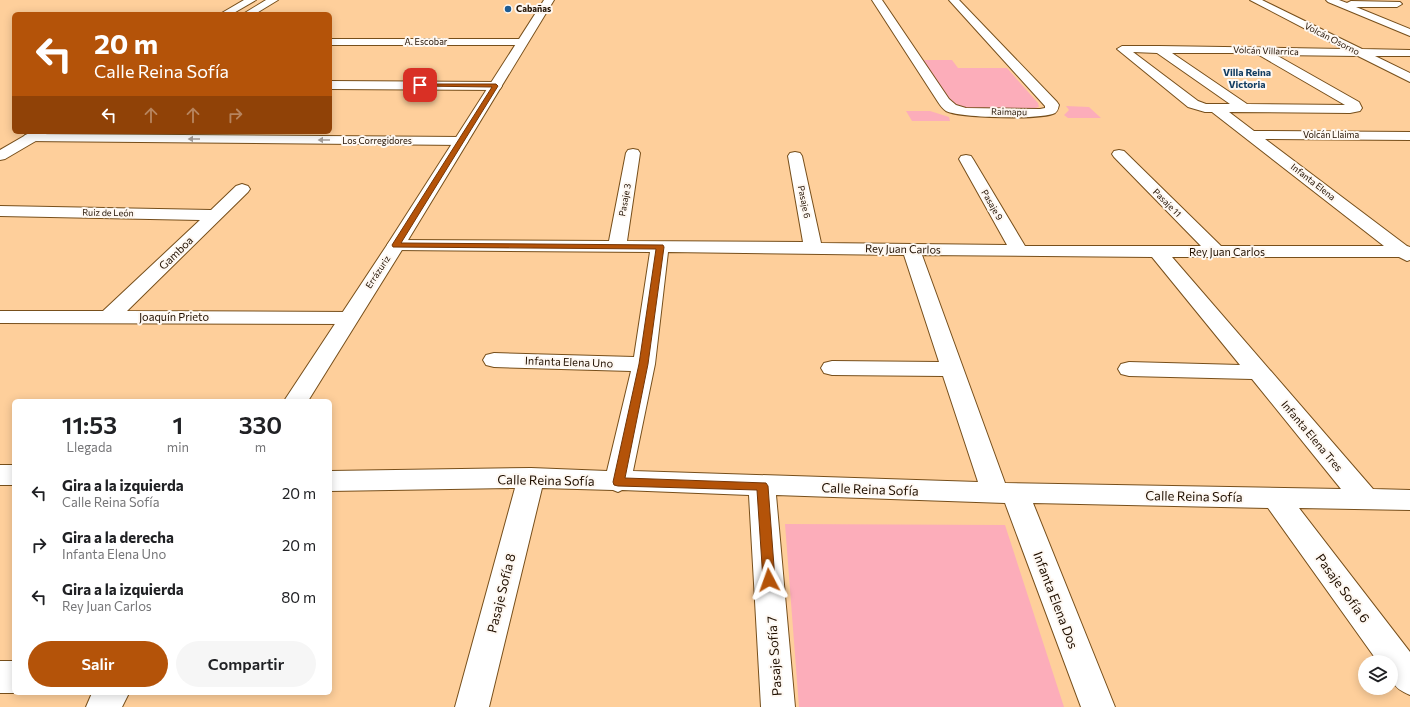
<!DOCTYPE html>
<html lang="es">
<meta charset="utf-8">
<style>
:root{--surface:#fff;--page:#f6f6f6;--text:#202124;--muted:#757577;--accent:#b45309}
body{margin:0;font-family:Commissioner,sans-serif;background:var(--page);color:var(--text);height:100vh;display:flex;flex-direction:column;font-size:15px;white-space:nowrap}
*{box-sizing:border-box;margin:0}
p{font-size:13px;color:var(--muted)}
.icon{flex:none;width:22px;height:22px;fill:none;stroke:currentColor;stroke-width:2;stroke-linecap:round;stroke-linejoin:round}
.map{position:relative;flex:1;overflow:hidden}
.side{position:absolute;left:12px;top:399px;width:320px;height:296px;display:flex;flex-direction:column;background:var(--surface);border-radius:6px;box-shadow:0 2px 10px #0003}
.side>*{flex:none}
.banner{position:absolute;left:12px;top:12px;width:320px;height:122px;border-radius:6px;box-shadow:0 2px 10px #0003;background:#b45309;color:#fff;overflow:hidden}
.tools{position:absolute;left:1358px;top:655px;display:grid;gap:8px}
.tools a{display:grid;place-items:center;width:40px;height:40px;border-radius:50%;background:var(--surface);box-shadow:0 2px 10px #0003;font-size:20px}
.pin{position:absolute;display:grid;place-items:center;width:34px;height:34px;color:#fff;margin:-17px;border-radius:8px;box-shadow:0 2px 6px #0006}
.me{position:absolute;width:44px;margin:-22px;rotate:356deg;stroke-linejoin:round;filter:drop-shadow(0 0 3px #0008)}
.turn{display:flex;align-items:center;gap:14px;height:84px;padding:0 16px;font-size:18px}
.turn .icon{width:52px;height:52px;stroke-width:2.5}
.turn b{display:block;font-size:28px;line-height:34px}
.lanes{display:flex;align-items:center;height:38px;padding:0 16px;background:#0003;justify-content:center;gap:20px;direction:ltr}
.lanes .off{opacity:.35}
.eta{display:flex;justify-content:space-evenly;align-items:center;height:68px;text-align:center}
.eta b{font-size:24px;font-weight:600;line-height:28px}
.action{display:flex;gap:8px;margin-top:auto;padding:8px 16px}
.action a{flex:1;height:46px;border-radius:24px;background:var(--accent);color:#fff;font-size:16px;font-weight:600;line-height:46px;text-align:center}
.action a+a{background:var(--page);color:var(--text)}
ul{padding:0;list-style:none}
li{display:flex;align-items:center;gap:12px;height:52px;padding:0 16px}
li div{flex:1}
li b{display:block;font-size:15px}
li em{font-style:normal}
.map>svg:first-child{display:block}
.green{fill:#fcadba}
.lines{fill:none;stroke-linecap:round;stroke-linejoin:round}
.street-casing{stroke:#774f1b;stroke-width:2}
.secondary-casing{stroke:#774f1b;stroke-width:2}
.highway-casing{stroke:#774f1b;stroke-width:2}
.street{fill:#fff;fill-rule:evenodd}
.secondary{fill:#fff;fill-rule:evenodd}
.highway{fill:#fff;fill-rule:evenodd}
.oneway{fill:#a69f99}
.route{fill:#b45309;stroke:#753606}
.poi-dot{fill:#1e5c93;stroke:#fef8f2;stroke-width:1.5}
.labels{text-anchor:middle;stroke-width:4;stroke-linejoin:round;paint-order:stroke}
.far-poi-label{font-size:9px;font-weight:bold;fill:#211000;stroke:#fef8f2;text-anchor:start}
.far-street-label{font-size:9px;fill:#211000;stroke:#fef8f2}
.far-neighbourhood-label{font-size:10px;font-weight:bold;fill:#113c61;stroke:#fef8f2}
.street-label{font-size:11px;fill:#211000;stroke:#fef8f2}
.near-street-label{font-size:13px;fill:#211000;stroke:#fef8f2}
</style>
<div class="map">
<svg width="1410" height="707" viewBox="0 0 1410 707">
<rect width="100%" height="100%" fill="#fecf9b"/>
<!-- green -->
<path class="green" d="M922,60H952L958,68H1007L1038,103L1039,107L1031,109H963L951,105Z
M1066,106L1089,107L1101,118H1068L1064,115L1069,110Z
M906,111H930L949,117L950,121H912Z
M785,524L1005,525L1064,707H799Z"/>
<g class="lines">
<!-- street casing -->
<g class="street-casing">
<path id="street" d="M872,0H882L949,99L956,105L966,108L1040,109L1045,108V106L949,0H959L1057,102L1059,105C1058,108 1058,111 1055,113C1042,120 960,118 946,111C943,109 940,105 938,102Z
M1250,0H1262L1362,49L1410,50V56H1375L1410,73V82L1358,56L1276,55L1359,102L1362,108L1360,111L1350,113L1229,112L1254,131L1410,132V140L1265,139L1407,246L1410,247V260L1407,261L1399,257H1172L1373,489L1410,490V510L1299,508L1410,652V695C1391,687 1391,681 1391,662H1378L1268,508L1033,503L1115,707H1081L1005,503L776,495L795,707H761L749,495L622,490L618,492L613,490L542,488L489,707H455L515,488L330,491V471L531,468L607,471L631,371L494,367L486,365L483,360L486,355L494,353L634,357L650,252L396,250L390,249L387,245L390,241L396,240L609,241L626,153L628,150L633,149L638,150L640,153L627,241L803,242L788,156L790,153L795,152L800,153L802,156L821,243L1007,245L959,159L961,156L966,155L971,156L973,159L1025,246H1201L1114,157L1112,154L1114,151L1119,150L1124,151L1221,246H1384L1212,112H1205L1188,107L1117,49L1122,46H1159L1344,49ZM1133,52L1157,53L1230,104H1206L1198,101ZM1172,53H1248L1259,55L1345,105L1247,104ZM668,252L904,255L939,362L832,361L824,363L821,368L824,373L832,375L943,376L978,482L633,471L655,364ZM922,255L1152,257L1240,365L1129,362L1121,364L1118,369L1121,374L1129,376L1252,379L1341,489L1005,483Z
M1326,0H1339L1347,3L1351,1L1400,2L1402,4L1397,7H1356L1410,29V36L1328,2Z
M330,39H523L528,42L523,45H330Z
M330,81L496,82L500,83L502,86L500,89L496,90L330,89Z
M30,134L461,137L466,138L468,141L466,144L461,145L25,141L23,138L25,135Z
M242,184L248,186L250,189L248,192L127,311L349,312L356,314L359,318L356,322L349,324L0,323V311H103L200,220L0,216V206L211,210L236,186Z
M0,465H14V485H0Z
M0,661H14V693H0Z"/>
</g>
<!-- secondary casing -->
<g class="secondary-casing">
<path id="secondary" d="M544,0H554L405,245L308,401H284L387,245Z
M92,693H129L122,707H86Z"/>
</g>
<!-- highway casing -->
<g class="highway-casing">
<path id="highway" d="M244,0H256L232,14H220Z
M266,0H278L255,14H243Z
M31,132H48L46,135L5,159L0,160V150Z"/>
</g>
<!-- street -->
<use href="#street" class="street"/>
<!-- secondary -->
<use href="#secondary" class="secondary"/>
<!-- highway -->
<use href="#highway" class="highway"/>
</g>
<!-- one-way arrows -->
<defs><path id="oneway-solid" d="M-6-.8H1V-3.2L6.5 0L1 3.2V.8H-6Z"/></defs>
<g class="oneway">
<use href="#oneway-solid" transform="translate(194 139) rotate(-180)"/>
<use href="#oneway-solid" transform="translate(324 140) rotate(-180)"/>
</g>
<!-- route -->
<path class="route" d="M420,84H496L498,86L401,243L663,245L664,247L648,364L625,478L766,483L768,486L775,580L774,584L769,586L765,584L763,580L757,490L618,486L614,485L613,482L639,364L656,249L393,247L392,245L492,87L419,86V84Z"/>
<!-- markers -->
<circle class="poi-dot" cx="508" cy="9" r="4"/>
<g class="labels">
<!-- far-poi labels -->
<g class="far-poi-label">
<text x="516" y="12">Cabañas</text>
</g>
<!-- far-street labels -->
<g class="far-street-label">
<text transform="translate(1332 39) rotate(27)" y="3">Volcán Osorno</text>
<text x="426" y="45">A. Escobar</text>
<text transform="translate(1266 51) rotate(2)" y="3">Volcán Villarrica</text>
<text transform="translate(1009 112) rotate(1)" y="3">Raimapu</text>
<text x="1331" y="138">Volcán Llaima</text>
<text x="377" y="144">Los Corregidores</text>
<text transform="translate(1313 182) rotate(38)" y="3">Infanta Elena</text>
<text transform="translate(625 200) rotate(-80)" y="3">Pasaje 3</text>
<text transform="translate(804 202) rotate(79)" y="3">Pasaje 6</text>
<text transform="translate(1167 203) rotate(45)" y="3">Pasaje 11</text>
<text transform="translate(992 205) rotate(60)" y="3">Pasaje 9</text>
<text transform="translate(108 213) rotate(1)" y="3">Ruiz de León</text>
<text transform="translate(378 272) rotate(-57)" y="3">Errázuriz</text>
</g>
<!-- far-neighbourhood labels -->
<g class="far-neighbourhood-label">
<text x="1247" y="76">Villa Reina<tspan x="1247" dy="12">Victoria</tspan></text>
</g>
<!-- street labels -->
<g class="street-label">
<text transform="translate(903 249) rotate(1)" y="4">Rey Juan Carlos</text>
<text x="1227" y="256">Rey Juan Carlos</text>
<text transform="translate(176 253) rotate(-44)" y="4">Gamboa</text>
<text x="174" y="321">Joaquín Prieto</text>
<text transform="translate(569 362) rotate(2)" y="4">Infanta Elena Uno</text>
<text transform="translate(1312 436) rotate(50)" y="4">Infanta Elena Tres</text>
</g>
<!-- near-street labels -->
<g class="near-street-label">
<text transform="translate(546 480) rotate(1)" y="5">Calle Reina Sofía</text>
<text transform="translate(870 489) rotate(2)" y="5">Calle Reina Sofía</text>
<text transform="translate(1194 496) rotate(1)" y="5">Calle Reina Sofía</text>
<text transform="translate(1343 588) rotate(54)" y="5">Pasaje Sofía 6</text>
<text transform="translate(501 593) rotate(-76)" y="5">Pasaje Sofía 8</text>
<text transform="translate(1056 600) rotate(69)" y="5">Infanta Elena Dos</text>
<text transform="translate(774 656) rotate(-94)" y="5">Pasaje Sofía 7</text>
</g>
</g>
</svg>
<div class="tools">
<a><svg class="icon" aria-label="layers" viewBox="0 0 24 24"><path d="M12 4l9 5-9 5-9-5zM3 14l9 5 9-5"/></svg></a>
</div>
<div class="pin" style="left:420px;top:85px;background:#d93025"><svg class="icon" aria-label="arrive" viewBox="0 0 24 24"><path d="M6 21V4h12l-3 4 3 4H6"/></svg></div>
<svg class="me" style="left:769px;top:580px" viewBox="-20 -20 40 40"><path d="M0-17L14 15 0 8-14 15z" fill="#b45309" stroke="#fff" stroke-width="4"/></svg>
<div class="banner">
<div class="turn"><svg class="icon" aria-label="left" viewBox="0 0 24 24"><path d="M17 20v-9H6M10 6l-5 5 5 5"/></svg><div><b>20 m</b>Calle Reina Sofía</div></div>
<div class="lanes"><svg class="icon" aria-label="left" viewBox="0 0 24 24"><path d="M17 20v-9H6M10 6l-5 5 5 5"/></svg><svg class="icon off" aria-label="ahead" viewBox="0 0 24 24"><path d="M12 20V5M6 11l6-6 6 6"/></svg><svg class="icon off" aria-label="ahead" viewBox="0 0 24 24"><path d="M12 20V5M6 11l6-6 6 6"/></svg><svg class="icon off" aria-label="right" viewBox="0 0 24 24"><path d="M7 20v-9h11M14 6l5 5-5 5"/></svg></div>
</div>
<section class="side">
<div class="eta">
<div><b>11:53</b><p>Llegada</p></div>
<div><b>1</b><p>min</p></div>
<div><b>330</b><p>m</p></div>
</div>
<ul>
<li><svg class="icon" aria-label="left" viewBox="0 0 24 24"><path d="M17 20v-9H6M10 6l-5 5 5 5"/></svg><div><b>Gira a la izquierda</b><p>Calle Reina Sofía</p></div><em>20 m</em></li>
<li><svg class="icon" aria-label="right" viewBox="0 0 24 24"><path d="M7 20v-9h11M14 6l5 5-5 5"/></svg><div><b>Gira a la derecha</b><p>Infanta Elena Uno</p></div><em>20 m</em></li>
<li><svg class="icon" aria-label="left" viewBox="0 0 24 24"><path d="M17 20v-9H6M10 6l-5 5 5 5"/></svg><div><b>Gira a la izquierda</b><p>Rey Juan Carlos</p></div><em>80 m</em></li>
</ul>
<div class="action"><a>Salir</a><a>Compartir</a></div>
</section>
</div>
